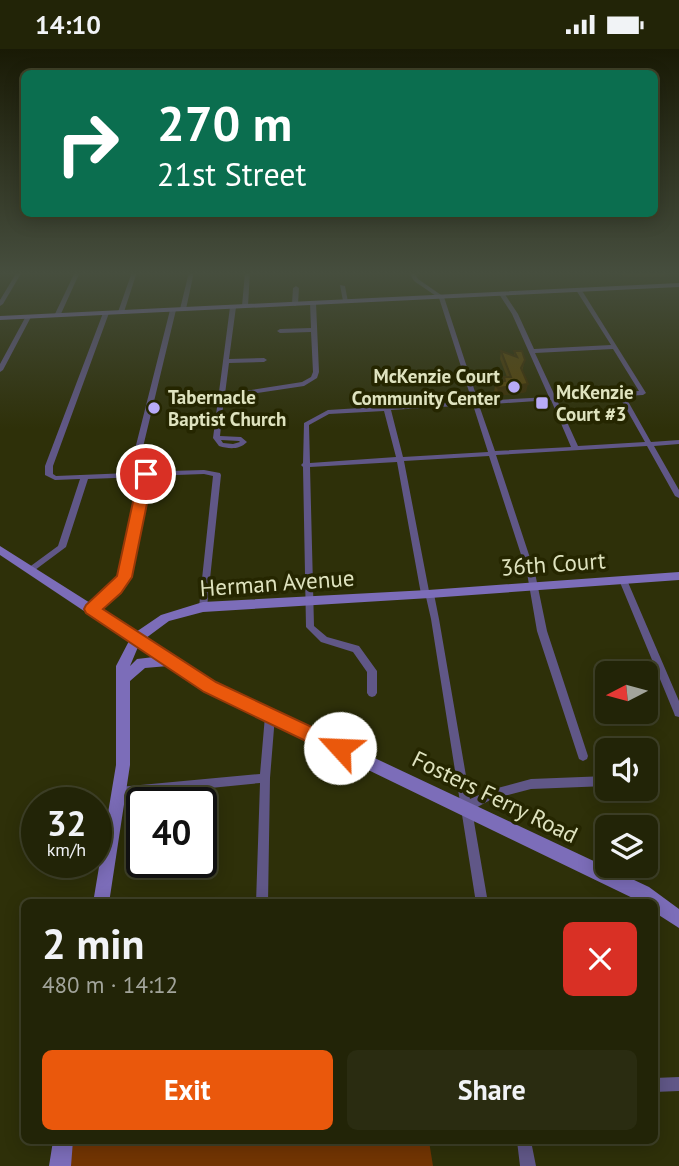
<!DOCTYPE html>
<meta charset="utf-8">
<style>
:root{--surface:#222407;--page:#2a2c11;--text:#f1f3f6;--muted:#a2a49b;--line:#3f4128;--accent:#ea580c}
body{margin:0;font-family:"PT Sans",sans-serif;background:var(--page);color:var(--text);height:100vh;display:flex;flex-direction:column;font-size:26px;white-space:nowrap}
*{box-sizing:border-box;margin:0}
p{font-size:23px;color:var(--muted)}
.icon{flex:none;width:38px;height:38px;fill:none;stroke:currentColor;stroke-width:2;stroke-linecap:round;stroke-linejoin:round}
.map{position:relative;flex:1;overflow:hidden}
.sheet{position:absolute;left:21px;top:850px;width:637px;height:245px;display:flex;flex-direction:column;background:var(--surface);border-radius:10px;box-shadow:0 4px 18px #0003,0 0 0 2px var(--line)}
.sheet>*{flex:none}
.hud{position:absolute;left:21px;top:21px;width:637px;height:147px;border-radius:10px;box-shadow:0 4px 18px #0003,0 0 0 2px var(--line);background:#0b6e4f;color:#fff;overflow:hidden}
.needle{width:46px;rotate:264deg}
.buttons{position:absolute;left:595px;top:612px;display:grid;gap:14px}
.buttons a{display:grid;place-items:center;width:63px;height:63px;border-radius:10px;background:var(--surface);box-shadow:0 4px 18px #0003,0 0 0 2px var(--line);font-size:35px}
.speed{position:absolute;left:21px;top:738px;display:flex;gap:14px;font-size:35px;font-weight:700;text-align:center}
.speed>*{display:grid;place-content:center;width:91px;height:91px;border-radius:50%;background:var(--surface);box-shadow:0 4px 18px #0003,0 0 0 2px var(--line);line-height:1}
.speed small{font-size:18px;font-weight:400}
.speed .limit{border:4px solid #111;border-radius:10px;background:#fff;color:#111}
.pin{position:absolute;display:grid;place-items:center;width:60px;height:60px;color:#fff;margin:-30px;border:4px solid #fff;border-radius:50%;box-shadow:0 2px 7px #0007}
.me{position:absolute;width:77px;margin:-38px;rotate:295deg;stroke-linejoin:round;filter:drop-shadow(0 0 5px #0008)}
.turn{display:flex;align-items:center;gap:24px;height:147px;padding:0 21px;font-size:32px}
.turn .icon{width:91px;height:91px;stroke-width:2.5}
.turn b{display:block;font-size:49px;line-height:60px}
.round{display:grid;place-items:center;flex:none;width:74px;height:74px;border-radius:10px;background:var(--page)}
.head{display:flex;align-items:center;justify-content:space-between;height:119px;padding:0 21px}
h1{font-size:42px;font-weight:600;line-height:52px}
.cta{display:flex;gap:14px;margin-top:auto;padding:14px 21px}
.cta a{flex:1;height:80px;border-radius:10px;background:var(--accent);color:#fff;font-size:28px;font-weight:600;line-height:80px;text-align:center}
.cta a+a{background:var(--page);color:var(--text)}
.status{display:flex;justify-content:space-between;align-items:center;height:49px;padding:0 35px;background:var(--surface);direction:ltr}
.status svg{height:19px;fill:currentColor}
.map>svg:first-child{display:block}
.green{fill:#723503}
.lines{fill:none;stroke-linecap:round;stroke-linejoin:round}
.street{fill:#605787;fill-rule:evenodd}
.secondary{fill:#7c6db9;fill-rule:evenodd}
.wall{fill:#4a3b09}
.shaded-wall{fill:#3c3007}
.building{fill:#56450a;stroke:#3c3007;stroke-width:2}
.route{fill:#ea580c;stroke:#983908;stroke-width:2}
.poi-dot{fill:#b8abf7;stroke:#252600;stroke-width:2.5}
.labels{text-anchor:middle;stroke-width:7;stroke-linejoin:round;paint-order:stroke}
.far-poi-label{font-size:19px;font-weight:bold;fill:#dfe3bf;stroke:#252600;text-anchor:start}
.street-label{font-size:23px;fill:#dfe3bf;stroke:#252600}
</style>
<div class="status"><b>14:10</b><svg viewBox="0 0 49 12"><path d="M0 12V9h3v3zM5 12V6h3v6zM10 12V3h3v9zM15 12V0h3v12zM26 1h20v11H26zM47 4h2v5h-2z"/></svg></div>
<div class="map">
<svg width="679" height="1117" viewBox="0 0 679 1117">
<rect width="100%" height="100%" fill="#2e3009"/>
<!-- green -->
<path class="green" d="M73,1092H429L433,1117H70Z"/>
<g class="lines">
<!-- street -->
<path class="street" d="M17,223H22L3,255L0,257V251Z
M75,223H80L60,267L55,268L54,267Z
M132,223H137L124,263L119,264L118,263Z
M189,223H194L186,260L183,262L180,260Z
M245,223H250L248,257L245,259L242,257Z
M409,223H414L418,230L444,248L478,352L549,348L512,265L499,245L500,244H504L518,265L534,300L611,296L576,241L581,240L646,344L643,346L625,347L651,393L679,391V395L654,397L679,441V449L675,447L647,397L496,406L535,524L547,582L588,707L587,710L583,712L579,710L578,707L537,582L527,524L489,407L404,412L429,542L433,543L434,545L439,570L470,750L490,741L531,730L607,727V737L531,740L492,750L472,761L488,854H476L431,570L426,548L422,547L421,545L397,413L310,418L314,577L327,588L359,597L377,622V644L375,647L372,648L369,647L367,644V623L353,603L321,593L306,578L303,418L301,416L303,414L304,374L328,361L472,352L439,249L414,232ZM613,300L639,342L555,347L535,304ZM619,347L645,393L578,397L557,351ZM551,351L571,398L495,402L479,356ZM473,356L488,403L403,408L391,361ZM384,362L396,408L310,414L309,376L329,365Z
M340,236L345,237L348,253L343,252Z
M296,237L299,239L298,255L295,257L292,255L293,239Z
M313,252L316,254L319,323L317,329L304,337L224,349L220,387L241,388L247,393C239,401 229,400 219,397L213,389L230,258L233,256L236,258L229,310L264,309L267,311L264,313L229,314L225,345L302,333L311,328L313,323L311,283L280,284L277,282L280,280L311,279L310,254ZM221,391L239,392L240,393L233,395L223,394Z
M173,259L176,261L137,423L204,421L220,424L221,426L207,558L203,561L199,558L213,427L204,425L149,427L128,528L119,542L95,562L92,563L88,560L89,558L113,538L120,528L142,428L88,430L66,498L31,524L27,521L28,519L58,497L80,430L55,431L45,426V417L103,264L106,262L109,264L53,417V425L56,427L129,424L170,261Z
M26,267L31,268L3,321L0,323V315Z
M623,528L627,531L679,652V668L675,667L674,664L619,531Z
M270,663L274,664L275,667L270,729L268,854H256L260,734L119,748L115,747L114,743L115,739L119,738L260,725L265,667L266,664Z
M679,1028V1042L654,1043V1029Z
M517,1092H531L536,1117H520Z"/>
<!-- secondary -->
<path class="secondary" d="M679,234V238L0,271V267Z
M0,497L136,583L161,566L203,553L428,541L679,523V531L430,549L203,563L169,572L146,589L215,634L649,838L679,860V879L654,863V854H643L205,642L168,617L145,619L130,632V716L109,854H93L116,716V617L129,592L0,506ZM138,598L154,608L137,610L130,617Z
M53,1092H73L71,1117H49Z"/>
</g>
<!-- wall -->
<path class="wall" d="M621,223H673L672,225L665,228H624Z
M501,302L514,307V302L525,311L522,322L526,343L496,347L494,344L495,336L503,332L504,328H507L500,310Z"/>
<!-- shaded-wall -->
<path class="shaded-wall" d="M667,223H673L672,225L665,228Z
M528,335L526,343L496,347L498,339Z"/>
<!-- building -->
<path class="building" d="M501,302L517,308L514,302H522L525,311L521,319L528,335L498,339L495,336L497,333L505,332L504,328H511Z"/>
<!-- sky -->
<linearGradient id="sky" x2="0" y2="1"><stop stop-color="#191a05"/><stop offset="0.59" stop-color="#464e3e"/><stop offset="1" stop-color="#464e3e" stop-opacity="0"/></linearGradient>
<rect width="679" height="380" fill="url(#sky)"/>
<!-- route -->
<path class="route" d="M146,420L153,425L132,528L121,544L103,560L216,633L346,694L349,699L346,705L340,708L333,705L204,643L86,564L84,560L86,556L117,527L139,425Z"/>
<!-- markers -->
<g class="poi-dot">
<circle cx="514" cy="338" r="7"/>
<rect x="535" y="347" width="14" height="14" rx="3.5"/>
<circle cx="154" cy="359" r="7"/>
</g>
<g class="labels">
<!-- far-poi labels -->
<g class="far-poi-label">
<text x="500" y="334" text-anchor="end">McKenzie Court<tspan x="500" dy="22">Community Center</tspan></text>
<text x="556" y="350">McKenzie<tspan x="556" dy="22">Court #3</tspan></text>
<text x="168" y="355">Tabernacle<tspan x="168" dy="22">Baptist Church</tspan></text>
</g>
<!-- street labels -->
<g class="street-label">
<text transform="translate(553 515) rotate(-4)" y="8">36th Court</text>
<text transform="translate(277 534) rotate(-4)" y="8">Herman Avenue</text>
<text transform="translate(495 748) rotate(26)" y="8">Fosters Ferry Road</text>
</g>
</g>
</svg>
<div class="buttons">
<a><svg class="needle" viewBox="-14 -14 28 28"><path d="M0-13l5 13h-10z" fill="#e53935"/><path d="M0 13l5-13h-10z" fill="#a2a49b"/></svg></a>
<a><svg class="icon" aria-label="sound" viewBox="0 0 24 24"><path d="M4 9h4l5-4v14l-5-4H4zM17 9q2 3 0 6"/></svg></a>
<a><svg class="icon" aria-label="layers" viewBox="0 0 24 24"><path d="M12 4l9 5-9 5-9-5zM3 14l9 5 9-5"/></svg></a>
</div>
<div class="speed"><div>32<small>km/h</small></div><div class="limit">40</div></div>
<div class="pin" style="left:146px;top:425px;background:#d93025"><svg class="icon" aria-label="arrive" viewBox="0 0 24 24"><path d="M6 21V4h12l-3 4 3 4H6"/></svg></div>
<svg class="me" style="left:340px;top:699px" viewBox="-20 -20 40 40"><circle r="19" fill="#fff"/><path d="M0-13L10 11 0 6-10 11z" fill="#ea580c"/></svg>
<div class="hud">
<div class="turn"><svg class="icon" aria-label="right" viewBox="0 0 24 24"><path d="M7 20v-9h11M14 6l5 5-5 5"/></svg><div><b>270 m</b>21st Street</div></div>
</div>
<section class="sheet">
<div class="head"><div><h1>2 min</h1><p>480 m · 14:12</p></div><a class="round" style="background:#d93025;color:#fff"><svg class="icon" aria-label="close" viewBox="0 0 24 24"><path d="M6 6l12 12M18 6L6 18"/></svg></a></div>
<div class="cta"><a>Exit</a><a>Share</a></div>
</section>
</div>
